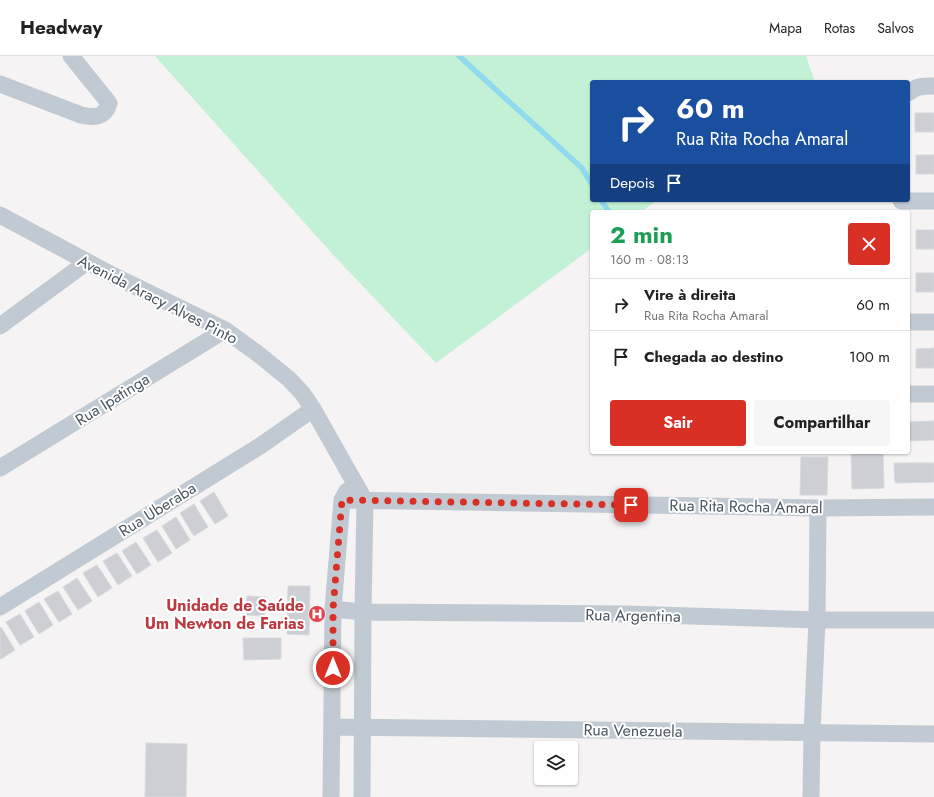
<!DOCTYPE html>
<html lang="pt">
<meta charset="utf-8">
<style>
:root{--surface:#fff;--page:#f6f6f6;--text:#222;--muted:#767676;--line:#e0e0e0;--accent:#d93025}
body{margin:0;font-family:Jost,sans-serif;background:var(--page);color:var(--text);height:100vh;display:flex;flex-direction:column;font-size:15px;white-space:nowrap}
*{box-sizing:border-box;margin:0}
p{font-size:13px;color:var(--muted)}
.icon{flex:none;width:22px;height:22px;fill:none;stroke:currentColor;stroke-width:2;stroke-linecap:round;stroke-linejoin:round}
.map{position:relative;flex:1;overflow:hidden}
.panel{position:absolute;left:590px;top:154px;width:320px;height:244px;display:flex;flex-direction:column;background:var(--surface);border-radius:4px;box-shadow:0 1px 3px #0004}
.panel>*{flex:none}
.top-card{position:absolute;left:590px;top:24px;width:320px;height:122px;border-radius:4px;box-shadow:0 1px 3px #0004;background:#1a4fa0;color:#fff;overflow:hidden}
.buttons{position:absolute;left:534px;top:685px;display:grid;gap:8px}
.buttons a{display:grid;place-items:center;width:44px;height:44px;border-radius:4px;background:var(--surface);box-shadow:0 1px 3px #0004;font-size:20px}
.pin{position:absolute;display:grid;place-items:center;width:34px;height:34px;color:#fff;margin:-17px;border-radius:8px;box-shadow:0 2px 6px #0006}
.me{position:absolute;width:44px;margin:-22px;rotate:0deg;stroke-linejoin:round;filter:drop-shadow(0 0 3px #0008)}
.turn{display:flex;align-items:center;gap:14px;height:84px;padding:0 20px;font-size:18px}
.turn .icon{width:52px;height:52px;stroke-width:2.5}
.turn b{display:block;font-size:28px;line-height:34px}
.then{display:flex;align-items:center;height:38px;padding:0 20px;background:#0003;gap:8px;font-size:15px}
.round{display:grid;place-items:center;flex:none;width:42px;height:42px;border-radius:4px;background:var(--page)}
.overview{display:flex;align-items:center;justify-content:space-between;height:68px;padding:0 20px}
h1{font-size:24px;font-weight:700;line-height:30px;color:#1e9e55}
.button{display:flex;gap:8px;margin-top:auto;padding:8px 20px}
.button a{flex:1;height:46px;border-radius:4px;background:var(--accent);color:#fff;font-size:16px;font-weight:700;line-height:46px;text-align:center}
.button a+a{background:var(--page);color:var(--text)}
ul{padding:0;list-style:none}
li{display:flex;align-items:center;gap:12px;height:52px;padding:0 20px;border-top:1px solid var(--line)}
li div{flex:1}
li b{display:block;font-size:15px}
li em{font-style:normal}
header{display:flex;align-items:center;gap:24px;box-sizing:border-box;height:56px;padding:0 20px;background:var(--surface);border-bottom:1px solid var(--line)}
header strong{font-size:19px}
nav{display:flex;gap:22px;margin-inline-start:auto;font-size:14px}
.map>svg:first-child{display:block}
.green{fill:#c3f1d5}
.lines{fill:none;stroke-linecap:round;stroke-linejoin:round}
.stream{stroke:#90daee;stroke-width:5.5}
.building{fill:#cdcfd5;stroke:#d7d9de}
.street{stroke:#c1cad2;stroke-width:17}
.route{stroke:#d93025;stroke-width:7;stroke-dasharray:0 12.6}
.labels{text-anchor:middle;stroke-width:4;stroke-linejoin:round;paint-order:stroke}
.street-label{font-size:16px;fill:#4a5661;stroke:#fff}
.health-label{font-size:16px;font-weight:bold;fill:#be3a42;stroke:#fff;text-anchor:end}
</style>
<header>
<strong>Headway</strong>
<nav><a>Mapa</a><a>Rotas</a><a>Salvos</a></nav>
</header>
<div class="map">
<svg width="934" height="741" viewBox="0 0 934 741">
<rect width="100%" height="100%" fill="#f5f3f3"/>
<!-- green -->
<path class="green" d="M155,0H806L815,26H592V144H657L641,156H592V192L436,307L337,203Z"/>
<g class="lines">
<!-- stream -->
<path class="stream" d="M459,0L582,112L592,129
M601,144L609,156"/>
</g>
<!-- building -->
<path class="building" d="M915,57H934V76H915Z
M916,99H934V118H916Z
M916,174H934V193H916Z
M916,217H934V236H916Z
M934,292V312H916V293Z
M934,365V384L908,385V366Z
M851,396H883L884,432L852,433Z
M801,401H828L827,439H800Z
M894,407H934V426L895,427Z
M214,436L228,460L215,468L200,445Z
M194,448L208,471L194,480L180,457Z
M176,461L190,484L176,493L162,470Z
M157,474L172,497L158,506L143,482Z
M136,486L151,509L137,518L122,495Z
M117,497L132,520L118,529L103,505Z
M97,509L112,532L98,541L83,517Z
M77,522L92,545L78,554L63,531Z
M288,530H310L309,579L287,578Z
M58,535L72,558L59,566L44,543Z
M247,540L265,541L264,560L246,559Z
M39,546L53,569L39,578L25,555Z
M20,558L34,581L20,589L6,566Z
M1,571L15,594L1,603L0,601V572Z
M243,582H281V603L244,604Z
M146,687L187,688L186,741H145Z"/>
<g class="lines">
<!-- street -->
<path class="street" d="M0,28L81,59C94,62 105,62 109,47L71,0
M908,37C917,30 922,30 934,30
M901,145H934
M0,159L112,219L225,274L257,297L289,323L303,338L313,353L365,445L363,556L362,741
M908,266H934
M0,270L87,206
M908,338H934
M0,412L225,274
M342,444L818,452L934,451
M0,551L260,390L313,353
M333,553L363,556L625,558L817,564H934
M332,671L934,678
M331,741L333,553L342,444L347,435
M811,741L812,676L817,564L818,452"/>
</g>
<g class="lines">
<!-- route -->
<path class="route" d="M333,612V553L342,444L631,449"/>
</g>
<!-- icons -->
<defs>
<g id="hospital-disc" transform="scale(0.9)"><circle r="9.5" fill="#e0444e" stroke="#fff"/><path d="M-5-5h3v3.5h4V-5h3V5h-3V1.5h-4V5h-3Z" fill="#fff"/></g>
</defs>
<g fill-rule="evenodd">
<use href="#hospital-disc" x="317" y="558"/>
</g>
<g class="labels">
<!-- street labels -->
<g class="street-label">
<text transform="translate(158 243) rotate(27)" y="6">Avenida Aracy Alves Pinto</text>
<text transform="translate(112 343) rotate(-32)" y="6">Rua Ipatinga</text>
<text transform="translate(746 450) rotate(1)" y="6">Rua Rita Rocha Amaral</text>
<text transform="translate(157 453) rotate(-32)" y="6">Rua Uberaba</text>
<text transform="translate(633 559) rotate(1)" y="6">Rua Argentina</text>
<text transform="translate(633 674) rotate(1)" y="6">Rua Venezuela</text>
</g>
<!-- health labels -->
<g class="health-label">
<text x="304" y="555">Unidade de Saúde<tspan x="304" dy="18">Um Newton de Farias</tspan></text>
</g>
</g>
</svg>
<div class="buttons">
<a><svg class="icon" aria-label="layers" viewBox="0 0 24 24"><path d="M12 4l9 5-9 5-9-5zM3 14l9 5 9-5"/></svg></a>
</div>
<div class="pin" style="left:631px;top:449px;background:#d93025"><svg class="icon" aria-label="arrive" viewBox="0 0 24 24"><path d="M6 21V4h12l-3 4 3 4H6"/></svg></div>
<svg class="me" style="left:333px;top:612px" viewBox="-20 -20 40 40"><circle r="17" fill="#d93025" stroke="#fff" stroke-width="3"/><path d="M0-11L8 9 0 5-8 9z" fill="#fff"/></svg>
<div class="top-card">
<div class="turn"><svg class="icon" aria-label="right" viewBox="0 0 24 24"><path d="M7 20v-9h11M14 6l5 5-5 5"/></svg><div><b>60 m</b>Rua Rita Rocha Amaral</div></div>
<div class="then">Depois<svg class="icon" aria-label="arrive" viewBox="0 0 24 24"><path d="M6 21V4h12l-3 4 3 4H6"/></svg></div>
</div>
<section class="panel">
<div class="overview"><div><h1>2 min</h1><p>160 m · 08:13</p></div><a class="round" style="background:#d93025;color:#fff"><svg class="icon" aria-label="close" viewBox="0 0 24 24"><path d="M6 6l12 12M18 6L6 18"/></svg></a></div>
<ul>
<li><svg class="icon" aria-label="right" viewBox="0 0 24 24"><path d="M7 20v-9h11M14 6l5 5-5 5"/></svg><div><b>Vire à direita</b><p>Rua Rita Rocha Amaral</p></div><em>60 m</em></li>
<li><svg class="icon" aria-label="arrive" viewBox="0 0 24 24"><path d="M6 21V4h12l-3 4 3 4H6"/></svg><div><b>Chegada ao destino</b></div><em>100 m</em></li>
</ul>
<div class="button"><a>Sair</a><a>Compartilhar</a></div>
</section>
</div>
